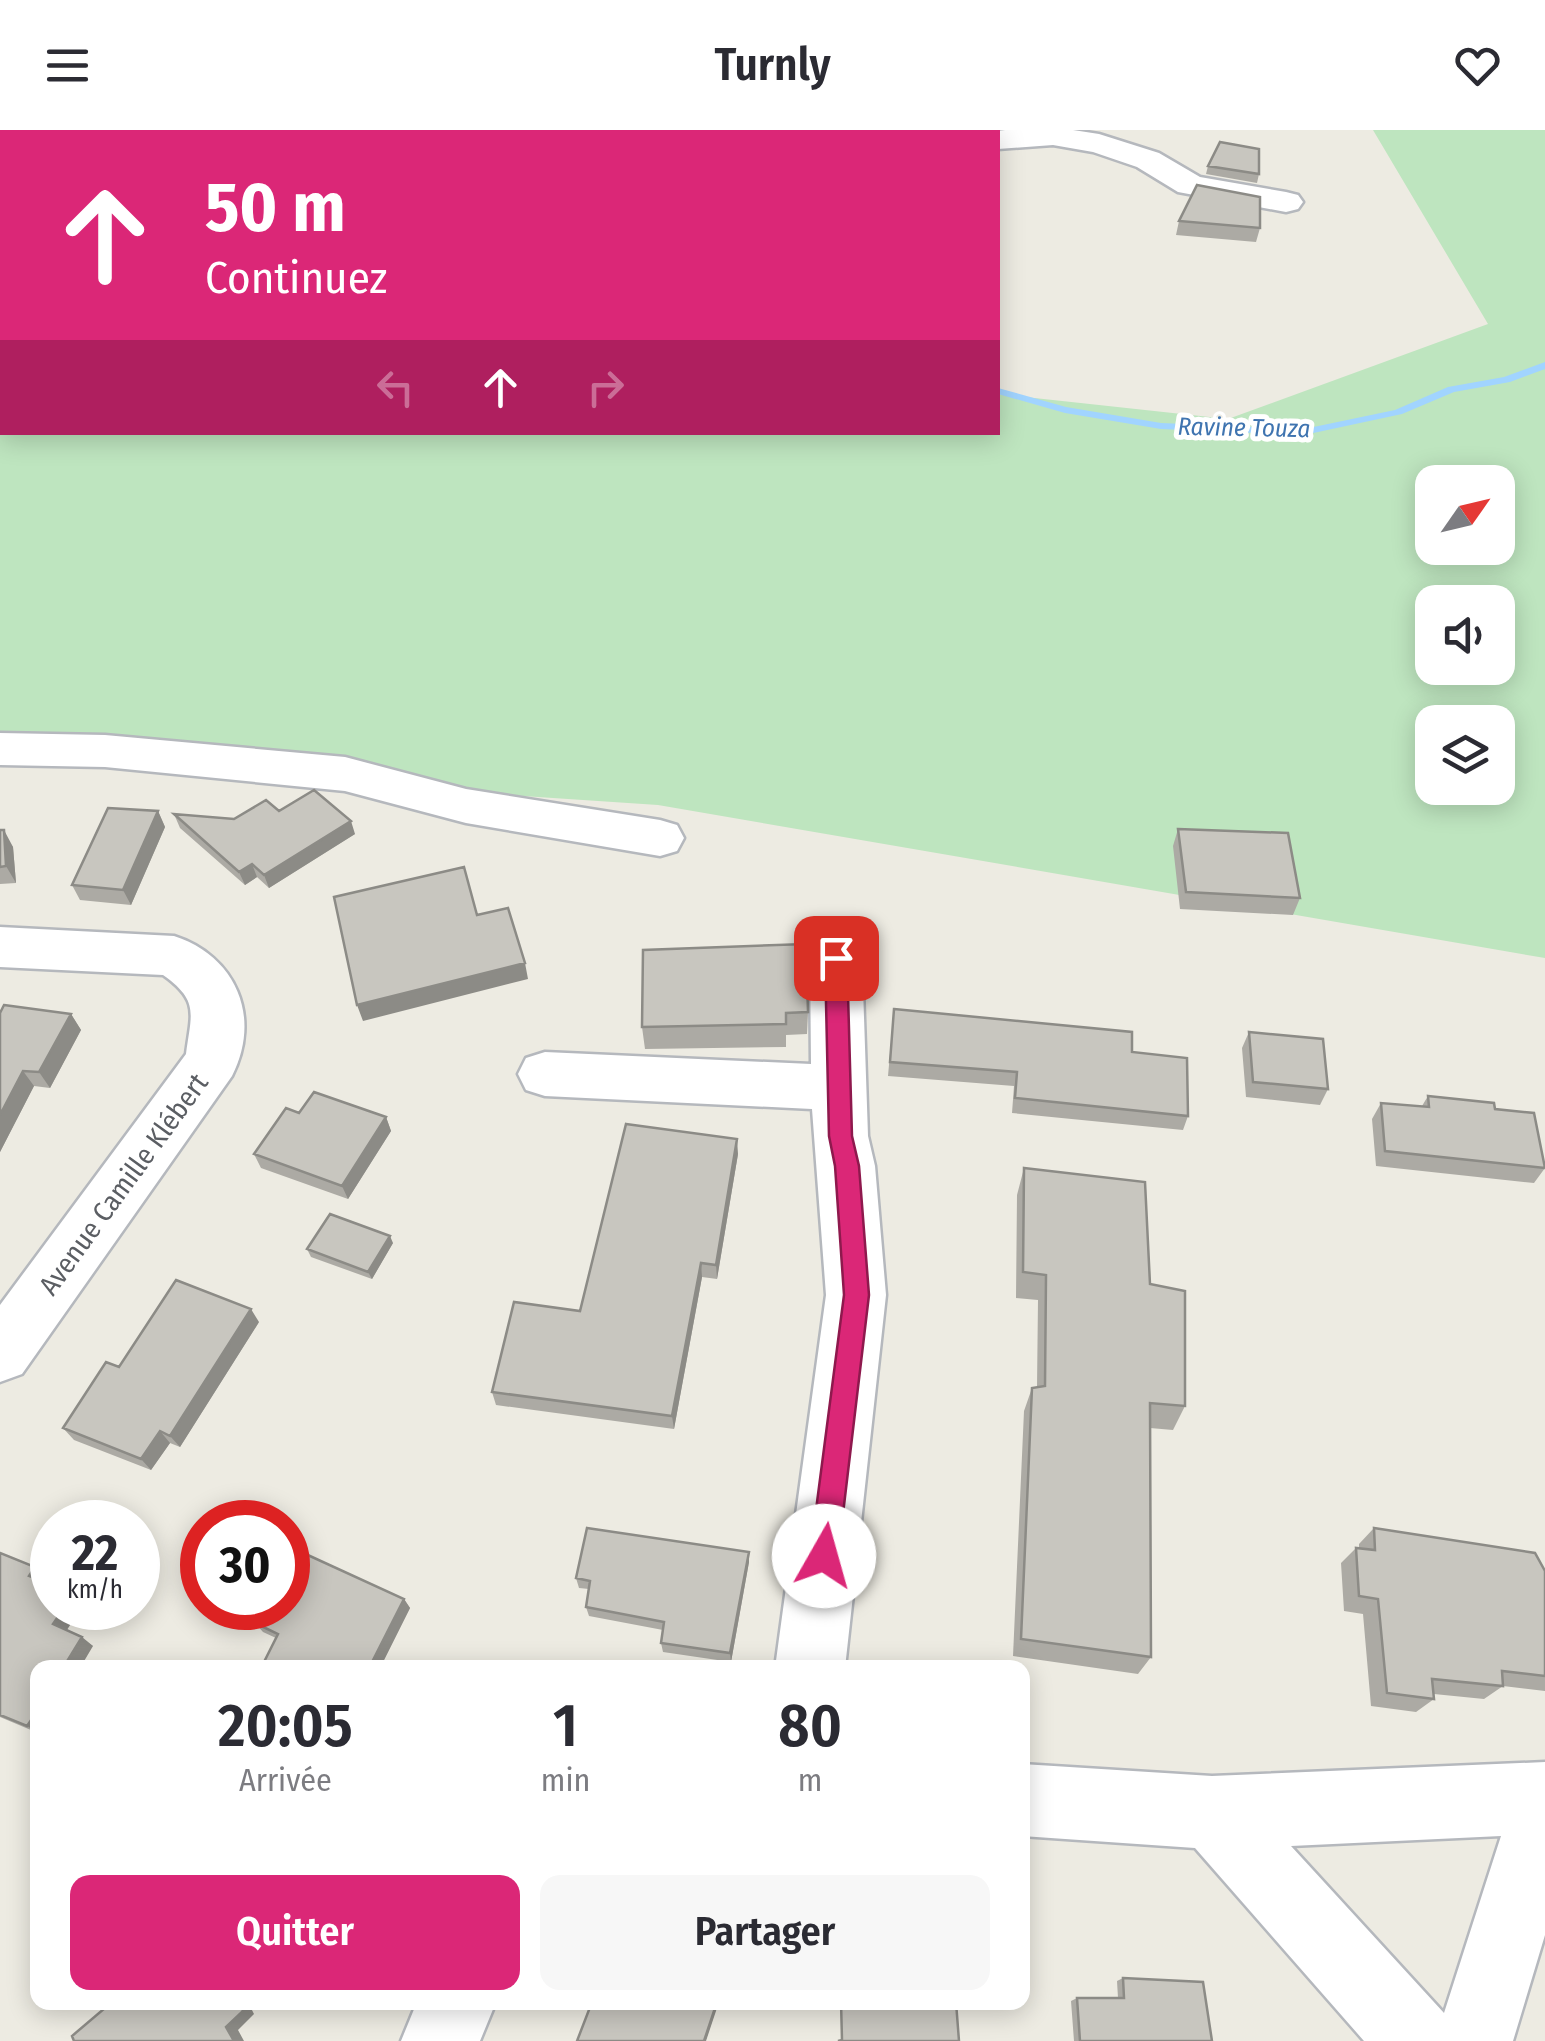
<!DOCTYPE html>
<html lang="fr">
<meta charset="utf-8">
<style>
:root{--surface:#fff;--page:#f7f7f7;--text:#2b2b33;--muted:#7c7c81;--accent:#db2777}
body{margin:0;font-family:"Fira Sans Condensed",sans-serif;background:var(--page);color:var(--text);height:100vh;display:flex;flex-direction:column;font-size:38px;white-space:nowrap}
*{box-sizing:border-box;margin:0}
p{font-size:32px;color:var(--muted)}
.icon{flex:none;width:55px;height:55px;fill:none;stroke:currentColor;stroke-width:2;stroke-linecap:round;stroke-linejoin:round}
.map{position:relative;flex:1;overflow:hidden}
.drawer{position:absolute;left:30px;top:1530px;width:1000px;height:350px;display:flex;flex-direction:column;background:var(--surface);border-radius:20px;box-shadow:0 5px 25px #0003}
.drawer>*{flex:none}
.guide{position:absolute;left:0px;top:0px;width:1000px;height:305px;box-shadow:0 5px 25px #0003;background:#db2777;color:#fff;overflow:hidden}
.needle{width:65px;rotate:56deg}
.fabs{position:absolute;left:1415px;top:335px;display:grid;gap:20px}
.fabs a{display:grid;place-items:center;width:100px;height:100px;border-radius:20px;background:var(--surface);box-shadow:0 5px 25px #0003;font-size:50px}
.speed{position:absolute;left:30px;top:1370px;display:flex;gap:20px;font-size:50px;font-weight:700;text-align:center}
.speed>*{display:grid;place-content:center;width:130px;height:130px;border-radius:50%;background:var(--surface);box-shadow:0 5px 25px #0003;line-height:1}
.speed small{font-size:25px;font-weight:400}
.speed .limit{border:15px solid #d22;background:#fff;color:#111}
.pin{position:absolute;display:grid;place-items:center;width:85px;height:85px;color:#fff;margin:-42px;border-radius:20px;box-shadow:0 5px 15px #0006}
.me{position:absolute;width:110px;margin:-55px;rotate:7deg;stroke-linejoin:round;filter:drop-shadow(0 0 8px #0008)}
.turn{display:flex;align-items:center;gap:35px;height:210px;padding:0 40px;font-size:45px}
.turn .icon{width:130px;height:130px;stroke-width:2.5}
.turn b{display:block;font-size:70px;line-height:85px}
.lanes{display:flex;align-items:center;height:95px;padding:0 40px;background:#0003;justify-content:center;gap:50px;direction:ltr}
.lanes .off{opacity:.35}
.eta{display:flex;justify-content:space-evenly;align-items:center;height:170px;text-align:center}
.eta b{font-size:60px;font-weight:600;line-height:70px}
.cta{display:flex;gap:20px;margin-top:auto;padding:20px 40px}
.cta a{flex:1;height:115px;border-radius:20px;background:var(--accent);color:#fff;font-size:40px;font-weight:600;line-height:115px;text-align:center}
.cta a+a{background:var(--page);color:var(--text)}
header{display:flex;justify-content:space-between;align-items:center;height:130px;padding:0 40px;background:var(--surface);font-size:45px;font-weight:600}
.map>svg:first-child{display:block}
.green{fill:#bee5bf;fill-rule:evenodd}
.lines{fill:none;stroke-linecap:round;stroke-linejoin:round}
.stream{fill:#a1d4ff;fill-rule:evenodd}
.minor-casing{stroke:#b5b8bd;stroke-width:5}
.minor{fill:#fff;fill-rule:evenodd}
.wall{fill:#acaaa4}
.shaded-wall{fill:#8c8b86}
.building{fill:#c8c6bf;stroke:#8c8b86;stroke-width:2.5}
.route{fill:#db2777;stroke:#8e194d;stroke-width:2.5}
.labels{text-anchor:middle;stroke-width:10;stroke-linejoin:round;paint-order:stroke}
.far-water-label{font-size:25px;font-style:italic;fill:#3f74b0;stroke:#fff}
.street-label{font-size:28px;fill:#5b5e63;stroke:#fff}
</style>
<header><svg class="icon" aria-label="menu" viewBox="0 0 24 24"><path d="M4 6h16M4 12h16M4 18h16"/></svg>Turnly<svg class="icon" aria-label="heart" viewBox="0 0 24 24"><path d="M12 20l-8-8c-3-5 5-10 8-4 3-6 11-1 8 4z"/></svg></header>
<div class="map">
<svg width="1545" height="1911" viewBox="0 0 1545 1911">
<rect width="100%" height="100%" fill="#edebe2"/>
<!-- green -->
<path class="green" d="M1373,0H1545V828L658,675L0,631V65L2,302H998V264L1228,289L1488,194ZM1432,352H1498V418H1432ZM1432,472H1498V538H1432ZM1432,592H1498V658H1432Z"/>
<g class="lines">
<!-- stream -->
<path class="stream" d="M0,59H2V65H0Z
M1545,232V239L1510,252L1454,262L1402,284L1304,305L1161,299L1065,283L998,264V258L1066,277L1161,293L1304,299L1395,280L1448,257L1504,247Z"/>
<!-- minor casing -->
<g class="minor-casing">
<path id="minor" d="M1005,0H1073L1099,4L1159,23L1200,47L1286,62L1298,65L1303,72L1298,79L1286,82L1178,62L1137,37L1093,22L1053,15L998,19V2H990Z
M0,603L105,605L345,627L466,659L660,690L677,695L684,708L677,721L660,726L466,693L345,661L105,637L0,635Z
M0,797L174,806C236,826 262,887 232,946L22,1244L0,1252V1175L186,924C191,884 200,871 163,845L0,837Z
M836,808L854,814L862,828L868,1006L875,1036L886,1165L845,1538H775L826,1165L812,979L545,966L526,960L518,944L526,928L545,922L811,934L810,828L818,814Z
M1545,1632V1805L1513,1911H1364L1195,1718L1022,1706V1634L1212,1646ZM1501,1706L1444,1883L1291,1716Z
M417,1872H496L480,1911H401Z"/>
</g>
<!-- minor -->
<use href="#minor" class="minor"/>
</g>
<!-- wall -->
<path class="wall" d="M1208,36L1259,44L1257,53L1206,44Z
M1179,91L1260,98L1256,112L1176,105Z
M158,681L165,697L131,775L80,770L72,755Z
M279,681L355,704L269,758L257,747L245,755L180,698L174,684L234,689Z
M1178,699L1300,768L1293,785L1180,779L1173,716Z
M0,700L13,717L16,753L0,754Z
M643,820L808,882L807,904L786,905V917L645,919L642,897Z
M894,879L1132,922L1188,986L1183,1000L1012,983L1014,956L888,946Z
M0,883L71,884L81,900L50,958L34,956L0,1022Z
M1249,902L1328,959L1320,975L1246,967L1242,918Z
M1428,966L1495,979L1545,1038L1534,1053L1376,1036L1372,989L1381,973L1422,976Z
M299,983L386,987L391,1001L348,1069L261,1038L254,1024Z
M738,1024L717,1149L702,1147L674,1299L496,1275L492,1262L580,1181Z
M1024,1038L1150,1154L1185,1276L1173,1300L1150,1298L1151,1527L1138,1544L1013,1526L1024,1281L1032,1258L1037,1257L1038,1170L1016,1168L1017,1065Z
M393,1113L372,1149L311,1127L307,1119Z
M259,1192L180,1317L170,1313L151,1340L74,1310L63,1298Z
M1374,1398L1545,1441V1561L1503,1556L1484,1569L1434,1564V1569L1416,1582L1371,1576L1363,1484L1344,1481L1341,1433L1356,1418H1359V1414Z
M749,1422V1432L731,1532L663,1522L661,1513L663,1500L589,1486L586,1477L589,1459L579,1458L576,1448Z
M0,1423L35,1437L47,1446L43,1451L67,1500L93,1516L38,1538V1603L0,1587Z
M404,1469L410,1478L380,1538H261L276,1508L263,1502L255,1493Z
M1123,1848L1212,1911H1074L1071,1871L1077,1868H1118L1117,1851Z"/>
<!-- shaded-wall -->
<path class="shaded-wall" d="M158,681L165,697L131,775L123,760Z
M351,691L355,704L269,758L264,745Z
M4,700L13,717L16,753L6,736Z
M252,734L257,747L245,755L239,742Z
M525,833L528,849L363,891L357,875Z
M71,884L81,900L50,958L39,942Z
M23,941L34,956L0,1022V985Z
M386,987L391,1001L348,1069L342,1056Z
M737,1009L738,1024L717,1149L716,1135Z
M390,1106L393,1113L372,1149L368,1142Z
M701,1133L702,1147L674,1299L672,1286Z
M251,1179L259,1192L180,1317L170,1306Z
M160,1301L170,1313L151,1340L141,1329Z
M749,1422V1432L731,1532L730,1523Z
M35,1437L47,1446L41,1455L29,1446Z
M404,1469L410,1478L380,1538H369Z
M64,1478H81L65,1503L53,1494Z
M82,1507L93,1516L80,1538H63Z
M38,1580V1603L27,1596Z
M239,1872H248L254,1884L238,1900L244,1911H234L226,1897Z
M717,1872H719L706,1911H704Z"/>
<!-- building -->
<path class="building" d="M0,0H75L71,2H2V12H0Z
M1220,12L1259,19V44L1208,36Z
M1197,55L1260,67V98L1179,91Z
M314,660L351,691L264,745L252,734L239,742L174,684L234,689L266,670L279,681Z
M108,678L158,681L123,760L72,755Z
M1178,699L1288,703L1300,768L1186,762Z
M0,700H4L6,736L0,737Z
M464,737L477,785L508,778L525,833L357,875L334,767Z
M806,814L808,882L786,883V894L642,897L643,820Z
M4,875L71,884L39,942L23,941L0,985V883Z
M894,879L1132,902V922L1187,928L1188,986L1015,968L1017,942L890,932Z
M1249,902L1323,909L1328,959L1253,952Z
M314,962L386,987L342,1056L254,1024L286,978L299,983Z
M1428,966L1494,973L1495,979L1534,983L1545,1038L1385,1021L1381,973L1429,977Z
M626,994L737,1009L716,1135L701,1133L672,1286L492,1262L514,1172L580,1181Z
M1024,1038L1145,1052L1150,1154L1185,1161V1276L1150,1273L1151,1527L1021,1509L1032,1258L1045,1256L1046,1145L1023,1142Z
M330,1084L390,1106L368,1142L307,1119Z
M176,1150L251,1179L170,1306L160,1301L141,1329L63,1298L106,1232L119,1237Z
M587,1398L749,1422L730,1523L661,1513L664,1492L586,1477L590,1451L576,1448Z
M1374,1398L1535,1423L1545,1441V1546L1502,1541L1503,1556L1432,1549L1434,1569L1387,1563L1378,1469L1359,1466L1356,1418L1375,1420Z
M299,1421L404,1469L369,1538H261L278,1504L255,1493L264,1478H288V1440Z
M0,1423L35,1437L29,1446L52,1455V1478H64L53,1494L82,1507L63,1538H38V1580L27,1596L0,1585Z
M1123,1848L1203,1852L1212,1911H1080L1077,1868H1124Z
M112,1872H239L243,1881L226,1897L234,1911H74L72,1906Z
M592,1872H717L704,1911H577Z
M841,1872H956L959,1911H838L842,1910Z"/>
<!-- route -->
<path class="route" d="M836,819L847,828L852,1006L859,1036L869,1165L838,1426L834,1435L824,1439L815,1435L810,1426L844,1165L835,1036L829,1006L825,828Z"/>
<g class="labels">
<!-- far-water labels -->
<g class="far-water-label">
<text transform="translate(1244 297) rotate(1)" y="9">Ravine Touza</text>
</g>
<!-- street labels -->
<g class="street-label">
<text transform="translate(123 1054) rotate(-54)" y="10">Avenue Camille Klébert</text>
</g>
</g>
</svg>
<div class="fabs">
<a><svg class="needle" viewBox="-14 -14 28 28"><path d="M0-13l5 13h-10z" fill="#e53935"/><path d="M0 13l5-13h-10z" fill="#7c7c81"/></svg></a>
<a><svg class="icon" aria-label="sound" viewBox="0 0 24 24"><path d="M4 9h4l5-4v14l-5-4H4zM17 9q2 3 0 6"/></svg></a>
<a><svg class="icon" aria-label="layers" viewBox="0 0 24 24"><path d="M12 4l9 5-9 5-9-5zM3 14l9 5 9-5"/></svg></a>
</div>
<div class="speed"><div>22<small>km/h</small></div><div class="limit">30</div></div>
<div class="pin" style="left:836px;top:828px;background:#d93025"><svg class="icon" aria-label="arrive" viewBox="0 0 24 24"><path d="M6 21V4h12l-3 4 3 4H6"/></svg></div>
<svg class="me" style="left:824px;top:1426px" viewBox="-20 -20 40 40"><circle r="19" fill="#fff"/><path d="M0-13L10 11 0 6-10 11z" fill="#db2777"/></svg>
<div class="guide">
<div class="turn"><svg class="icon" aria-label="ahead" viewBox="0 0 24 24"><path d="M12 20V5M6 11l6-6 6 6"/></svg><div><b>50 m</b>Continuez</div></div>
<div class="lanes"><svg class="icon off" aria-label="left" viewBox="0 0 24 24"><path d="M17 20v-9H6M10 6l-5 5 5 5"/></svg><svg class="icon" aria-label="ahead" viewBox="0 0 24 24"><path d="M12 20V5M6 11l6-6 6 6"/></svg><svg class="icon off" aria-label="right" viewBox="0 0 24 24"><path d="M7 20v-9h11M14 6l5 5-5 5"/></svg></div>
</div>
<section class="drawer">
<div class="eta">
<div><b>20:05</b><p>Arrivée</p></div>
<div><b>1</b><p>min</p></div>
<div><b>80</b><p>m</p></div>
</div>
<div class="cta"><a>Quitter</a><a>Partager</a></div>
</section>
</div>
